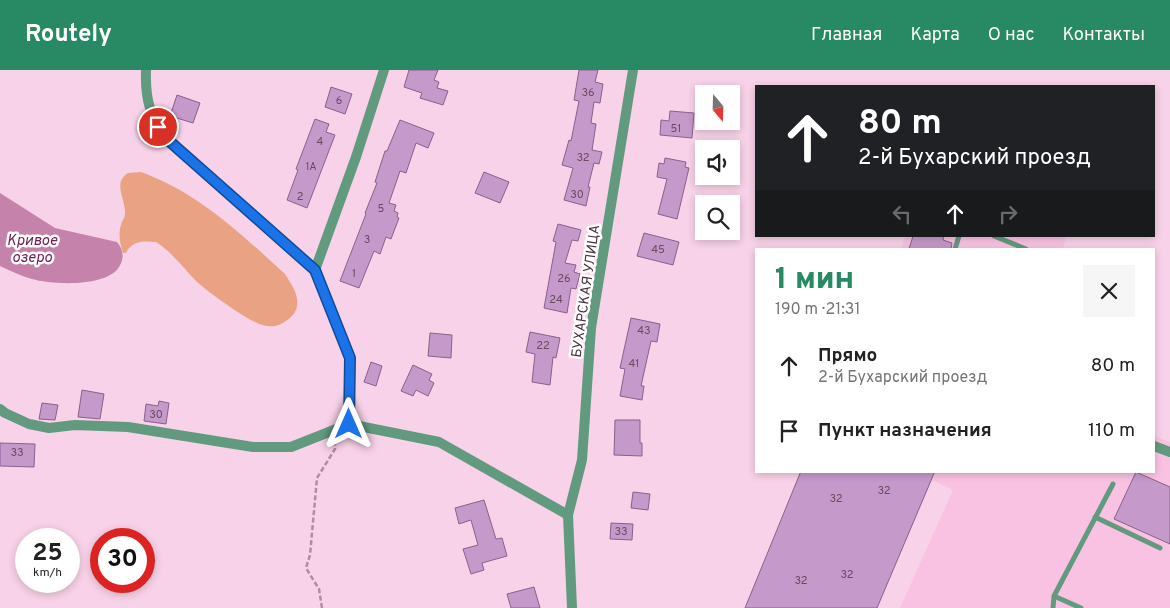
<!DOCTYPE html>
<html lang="ru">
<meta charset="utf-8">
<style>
:root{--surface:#fff;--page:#f6f6f6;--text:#222;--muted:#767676;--accent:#278a64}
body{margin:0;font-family:Overpass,sans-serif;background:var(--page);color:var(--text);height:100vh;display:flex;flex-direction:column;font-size:19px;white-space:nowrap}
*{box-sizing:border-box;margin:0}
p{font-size:16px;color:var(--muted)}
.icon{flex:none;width:28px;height:28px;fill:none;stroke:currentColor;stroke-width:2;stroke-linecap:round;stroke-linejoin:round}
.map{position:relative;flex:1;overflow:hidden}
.sheet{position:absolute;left:755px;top:178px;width:400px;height:225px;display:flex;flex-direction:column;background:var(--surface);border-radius:0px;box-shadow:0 2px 8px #0003}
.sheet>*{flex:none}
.top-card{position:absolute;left:755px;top:15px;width:400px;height:152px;border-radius:0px;box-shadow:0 2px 8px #0003;background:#202124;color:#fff;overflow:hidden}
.needle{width:32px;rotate:161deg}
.buttons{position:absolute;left:695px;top:15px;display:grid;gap:10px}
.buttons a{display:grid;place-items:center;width:45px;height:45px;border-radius:0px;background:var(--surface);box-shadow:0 2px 8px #0003;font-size:25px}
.speed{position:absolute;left:15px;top:458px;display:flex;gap:10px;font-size:25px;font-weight:700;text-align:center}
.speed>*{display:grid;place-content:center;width:65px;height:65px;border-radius:50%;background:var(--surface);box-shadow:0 2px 8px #0003;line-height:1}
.speed small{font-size:12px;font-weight:400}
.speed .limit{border:8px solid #d22;background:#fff;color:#111}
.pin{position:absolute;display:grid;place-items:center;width:42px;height:42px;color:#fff;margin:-21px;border:2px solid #fff;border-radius:50%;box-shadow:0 1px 5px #0007}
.me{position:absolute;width:55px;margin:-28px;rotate:0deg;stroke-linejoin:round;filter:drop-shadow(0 0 4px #0008)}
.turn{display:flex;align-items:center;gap:18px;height:105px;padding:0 20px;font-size:22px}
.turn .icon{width:65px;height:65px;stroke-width:2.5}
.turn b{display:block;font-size:35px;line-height:42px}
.lanes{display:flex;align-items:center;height:48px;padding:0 20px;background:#0003;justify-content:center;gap:25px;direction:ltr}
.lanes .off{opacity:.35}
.round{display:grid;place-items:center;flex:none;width:52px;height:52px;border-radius:0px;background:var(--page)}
.summary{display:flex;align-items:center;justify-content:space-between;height:85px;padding:0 20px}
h1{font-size:30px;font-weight:800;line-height:38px;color:var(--accent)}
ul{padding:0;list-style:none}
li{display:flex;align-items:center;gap:15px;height:65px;padding:0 20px}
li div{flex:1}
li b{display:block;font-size:19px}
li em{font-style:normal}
header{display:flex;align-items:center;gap:30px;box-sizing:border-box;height:70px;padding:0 25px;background:var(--accent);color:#fff}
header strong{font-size:24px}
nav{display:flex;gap:28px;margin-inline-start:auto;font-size:18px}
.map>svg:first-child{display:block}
.built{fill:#fac2e2}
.green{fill:#eaa285}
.water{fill:#c582ab}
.building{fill:#c599ca;stroke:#89608e}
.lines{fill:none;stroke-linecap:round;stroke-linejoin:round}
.path{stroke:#af8ea1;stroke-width:2.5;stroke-dasharray:5 2.5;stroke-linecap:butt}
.service{stroke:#629a7f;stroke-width:5}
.minor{stroke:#629a7f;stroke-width:10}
.route-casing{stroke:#114b97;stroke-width:12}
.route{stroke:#1a73e8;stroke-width:9}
.labels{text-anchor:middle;stroke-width:5;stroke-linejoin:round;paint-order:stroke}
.number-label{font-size:11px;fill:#694c62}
.street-label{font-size:14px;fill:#4a3240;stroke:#fff}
.water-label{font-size:15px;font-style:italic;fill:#702056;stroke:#fff}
</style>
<header>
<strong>Routely</strong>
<nav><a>Главная</a><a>Карта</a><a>О нас</a><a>Контакты</a></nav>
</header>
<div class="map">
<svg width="1170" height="538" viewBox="0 0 1170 538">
<rect width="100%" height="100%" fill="#f8d2e8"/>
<!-- built -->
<path class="built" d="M905,166H1066L1063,179H901Z
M1154,366L1170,372V538H900L953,420L932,410L877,538H745L801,401H1154Z"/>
<!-- green -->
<path class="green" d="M141,102C199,123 241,164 285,204C291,214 299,224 297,236C296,244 289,249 283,253C269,261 256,253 244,246C227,235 212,225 197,212C184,199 172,182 156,172C144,171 132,170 126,183H123C120,174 118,164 121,155C122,151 125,147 125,144C126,129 112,113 128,103Z"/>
<!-- water -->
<path class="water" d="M0,123L55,158L117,172C123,179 125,188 119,197C107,217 53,215 32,209C21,206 11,201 0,196Z"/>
<!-- building -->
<path class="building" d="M409,0H438L434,10L439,12L437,18L448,21L443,35L420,28L422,23L404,17Z
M579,0H598L595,12L603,14L600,33L594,32L591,53L596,54L592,80L602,82L599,94L594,93L588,117H590L586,136L564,130L573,98L562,95L569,70L571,71L579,31L574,30Z
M331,17L352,24L345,44L325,37Z
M177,25L200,33L193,53L170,46Z
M670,41L694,43L692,68L660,65L661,50L669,51Z
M315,49L329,54L326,62L335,65L307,138L287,130L298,100L296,99Z
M400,50L434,63L428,78L416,73L406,103L400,101L389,133L396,135L394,141L398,143L397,147L399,148L391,169L386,167L380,184L374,181L359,218L340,211L366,144L365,143L377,113L375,112L385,81H387Z
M665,88L686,92L685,97L689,98L677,149L658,144L667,109L657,107L659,93L664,94Z
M484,102L509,112L500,133L475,123Z
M558,154L581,160L578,171L572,170L565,193L576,195L574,202L580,204L576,219L571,218L567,243L544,238L556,172L553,171Z
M644,163L679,172L673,195L637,186Z
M913,166H944L943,170L952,173L951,179H909Z
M631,248L660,254L657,272L651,271L641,316H644L642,330L620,326L625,299L620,298Z
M530,262L560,268L556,288L553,287L550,315L532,312L535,284L526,282Z
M430,263L452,265L451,288L428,286Z
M371,292L382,296L376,316L364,312Z
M413,295L432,304L429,310L434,313L428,326L416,320L413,326L401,321Z
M82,320L104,324L100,349L78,347Z
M159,331L169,333L166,354L144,351L146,334L158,336Z
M42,333L58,335L55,350L39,349Z
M615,350H640V373H642V386L614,385Z
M0,373L35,374L34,397L0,396Z
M801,401H935L877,538H745Z
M1136,402L1170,417V474L1114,449Z
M633,422L650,424L648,440L631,438Z
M484,430L496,469L502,468L507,486L482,493L484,500L471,504L463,479L478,475L471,450L459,454L455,438Z
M611,453L633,454L632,470L610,469Z
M534,517L540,538H511L507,524Z"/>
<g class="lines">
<!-- path -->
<path class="path" d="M322,538L319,519L306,498L310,485L317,408L335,379V371"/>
<!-- service -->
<path class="service" d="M994,166L1026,179
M955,179L959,166
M1095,447L1160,478
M1053,538L1054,526
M1081,538L1054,526L1113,414"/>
<!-- minor -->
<path class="minor" d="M146,0C145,30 150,47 168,70L315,200
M0,339L5,343L29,354L49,358L75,355L128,357L253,377H291L349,354L439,372L568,445
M349,354L350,288L315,200L356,87L384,0
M1154,376L1170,382
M572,538L568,445L582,390L591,258L633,0"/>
</g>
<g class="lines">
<!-- route casing -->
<g class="route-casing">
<path id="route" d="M158,57L168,70L315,200L350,288L349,354"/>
</g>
<!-- route -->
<use href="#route" class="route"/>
</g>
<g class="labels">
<!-- number labels -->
<g class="number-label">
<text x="588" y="26">36</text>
<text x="339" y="34">6</text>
<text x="676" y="62">51</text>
<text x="320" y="75">4</text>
<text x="583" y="91">32</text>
<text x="311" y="100">1А</text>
<text x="577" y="128">30</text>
<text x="300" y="130">2</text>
<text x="381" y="142">5</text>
<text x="367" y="173">3</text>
<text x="658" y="183">45</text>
<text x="354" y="207">1</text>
<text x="564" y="212">26</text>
<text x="556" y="233">24</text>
<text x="644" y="264">43</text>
<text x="543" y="279">22</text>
<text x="634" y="297">41</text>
<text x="156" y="348">30</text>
<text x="17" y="386">33</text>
<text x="884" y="424">32</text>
<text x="836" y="432">32</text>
<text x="621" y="465">33</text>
<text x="847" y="508">32</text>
<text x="801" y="514">32</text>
</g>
<!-- street labels -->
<g class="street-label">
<text transform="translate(585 221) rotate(-82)" y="5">БУХАРСКАЯ УЛИЦА</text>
</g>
<!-- water labels -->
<g class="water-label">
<text x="32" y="175">Кривое<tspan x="32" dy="17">озеро</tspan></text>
</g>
</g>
</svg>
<div class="buttons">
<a><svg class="needle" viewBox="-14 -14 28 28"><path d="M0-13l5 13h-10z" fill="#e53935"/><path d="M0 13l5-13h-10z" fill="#767676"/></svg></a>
<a><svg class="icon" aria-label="sound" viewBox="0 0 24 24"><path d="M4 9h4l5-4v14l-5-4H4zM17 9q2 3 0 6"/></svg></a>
<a><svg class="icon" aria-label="search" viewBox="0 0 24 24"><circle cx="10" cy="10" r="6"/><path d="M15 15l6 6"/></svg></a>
</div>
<div class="speed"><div>25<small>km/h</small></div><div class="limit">30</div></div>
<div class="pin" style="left:158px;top:57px;background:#d93025"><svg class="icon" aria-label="arrive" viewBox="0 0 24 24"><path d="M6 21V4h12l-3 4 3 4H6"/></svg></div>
<svg class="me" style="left:349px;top:354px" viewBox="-20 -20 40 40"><path d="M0-17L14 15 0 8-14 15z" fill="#1a73e8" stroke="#fff" stroke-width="4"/></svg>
<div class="top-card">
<div class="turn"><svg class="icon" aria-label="ahead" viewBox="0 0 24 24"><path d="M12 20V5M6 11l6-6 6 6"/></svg><div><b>80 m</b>2-й Бухарский проезд</div></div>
<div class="lanes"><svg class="icon off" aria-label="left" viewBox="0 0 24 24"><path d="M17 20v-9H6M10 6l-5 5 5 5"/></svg><svg class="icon" aria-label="ahead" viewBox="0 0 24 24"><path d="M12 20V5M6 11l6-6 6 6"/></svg><svg class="icon off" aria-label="right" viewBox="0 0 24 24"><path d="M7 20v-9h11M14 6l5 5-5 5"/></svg></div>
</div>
<section class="sheet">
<div class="summary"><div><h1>1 мин</h1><p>190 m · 21:31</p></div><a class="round"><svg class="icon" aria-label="close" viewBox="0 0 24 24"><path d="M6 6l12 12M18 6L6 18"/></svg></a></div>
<ul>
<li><svg class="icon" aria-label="ahead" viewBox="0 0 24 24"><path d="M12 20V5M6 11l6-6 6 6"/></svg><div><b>Прямо</b><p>2-й Бухарский проезд</p></div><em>80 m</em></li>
<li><svg class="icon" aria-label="arrive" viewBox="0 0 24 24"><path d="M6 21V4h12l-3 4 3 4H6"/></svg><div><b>Пункт назначения</b></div><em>110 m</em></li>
</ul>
</section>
</div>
